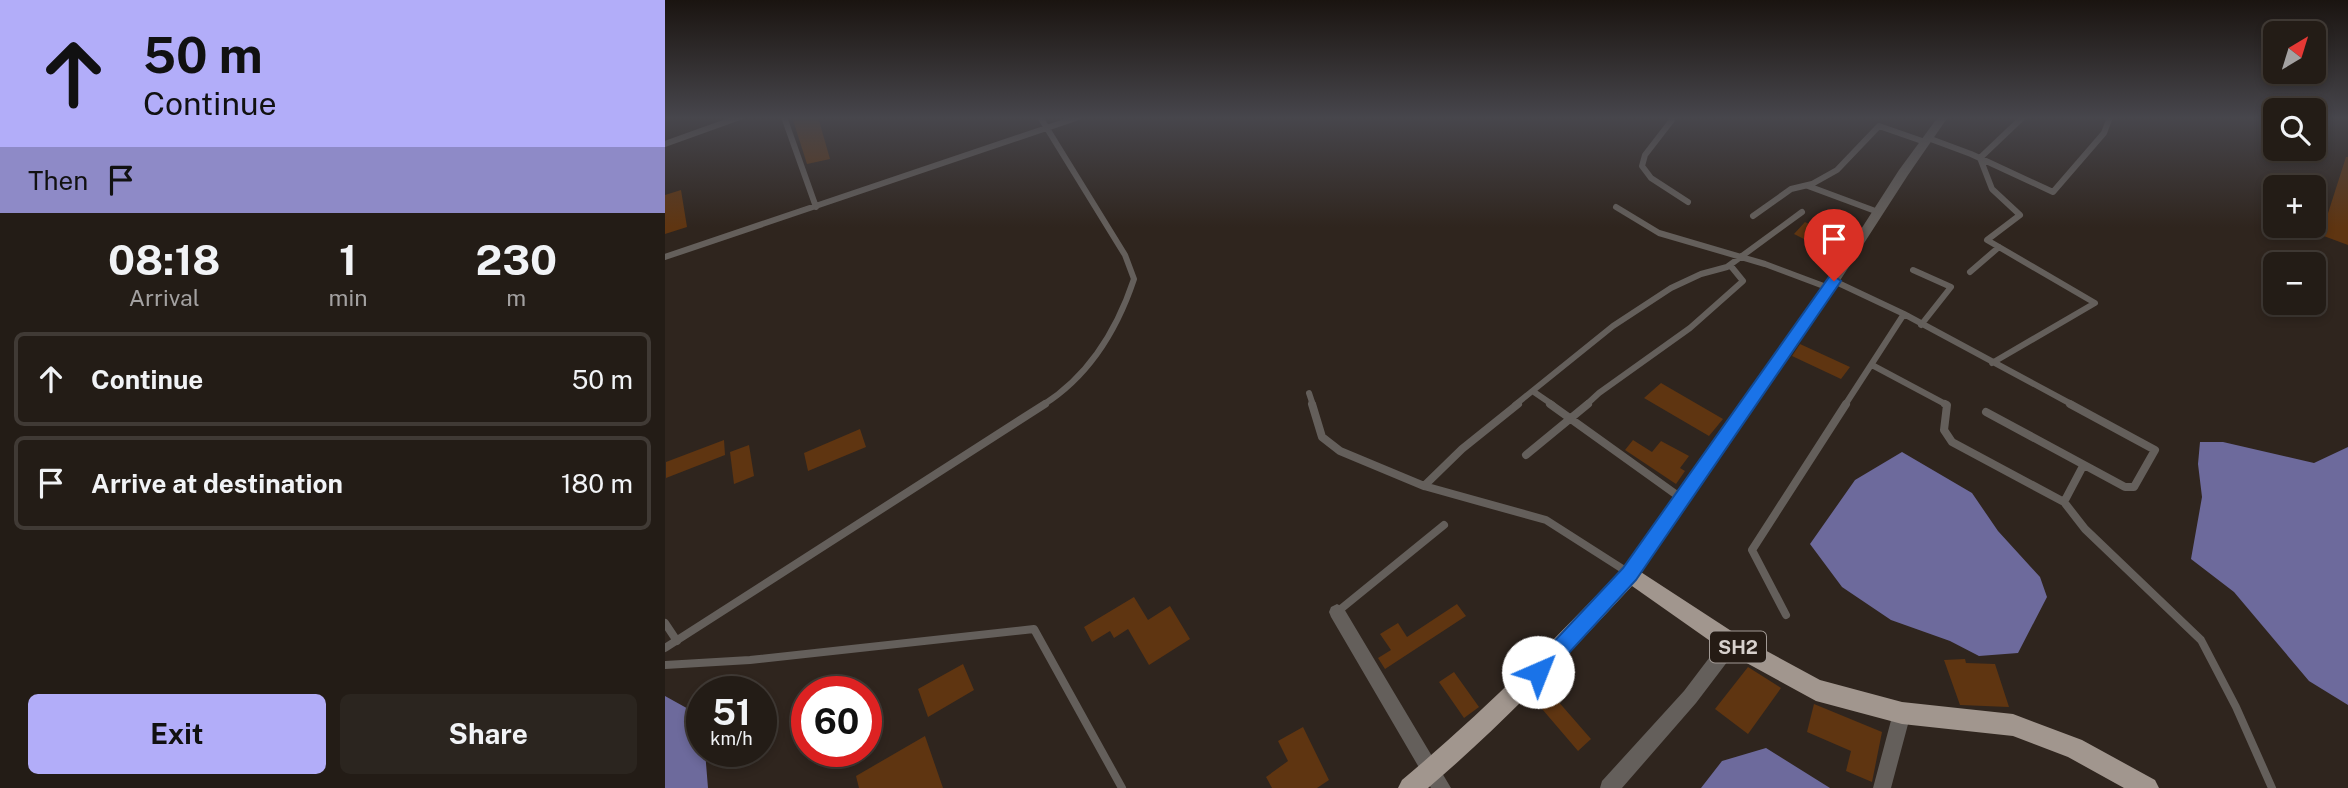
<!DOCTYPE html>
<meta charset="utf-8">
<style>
:root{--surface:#231c16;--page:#2b251f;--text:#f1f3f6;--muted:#a3a1a1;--line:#403a35;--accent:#b2adf9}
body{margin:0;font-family:"Public Sans",sans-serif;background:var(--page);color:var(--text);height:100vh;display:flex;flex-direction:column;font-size:26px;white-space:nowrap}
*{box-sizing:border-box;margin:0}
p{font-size:23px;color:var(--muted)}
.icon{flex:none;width:38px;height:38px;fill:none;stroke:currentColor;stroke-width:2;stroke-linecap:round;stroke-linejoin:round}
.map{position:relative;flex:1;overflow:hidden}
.drawer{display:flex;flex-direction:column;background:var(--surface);width:665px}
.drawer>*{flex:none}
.hud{background:#b2adf9;color:#111;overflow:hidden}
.needle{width:46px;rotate:38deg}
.buttons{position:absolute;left:1598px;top:21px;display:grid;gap:14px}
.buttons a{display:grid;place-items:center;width:63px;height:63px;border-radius:10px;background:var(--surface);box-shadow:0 4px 10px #0003,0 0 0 2px var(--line);font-size:35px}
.speed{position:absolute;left:21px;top:676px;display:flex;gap:14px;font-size:35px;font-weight:700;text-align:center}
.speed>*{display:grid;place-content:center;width:91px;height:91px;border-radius:50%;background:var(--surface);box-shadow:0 4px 10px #0003,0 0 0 2px var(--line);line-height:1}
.speed small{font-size:18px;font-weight:400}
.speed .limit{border:10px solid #d22;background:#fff;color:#111}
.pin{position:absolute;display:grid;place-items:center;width:60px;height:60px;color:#fff;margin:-72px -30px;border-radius:50% 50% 50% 0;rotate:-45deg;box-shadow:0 0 7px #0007}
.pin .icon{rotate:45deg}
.me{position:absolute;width:77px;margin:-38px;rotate:44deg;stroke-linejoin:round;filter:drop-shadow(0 0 5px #0008)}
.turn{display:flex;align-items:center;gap:24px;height:147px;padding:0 28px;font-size:32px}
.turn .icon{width:91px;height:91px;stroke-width:2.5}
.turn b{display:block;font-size:49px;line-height:60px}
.then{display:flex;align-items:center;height:66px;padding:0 28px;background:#0003;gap:14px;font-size:26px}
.eta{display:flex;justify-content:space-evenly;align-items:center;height:119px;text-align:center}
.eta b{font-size:42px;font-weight:700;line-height:49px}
.cta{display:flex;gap:14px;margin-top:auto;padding:14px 28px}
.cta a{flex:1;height:80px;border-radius:10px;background:var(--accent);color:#111;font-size:28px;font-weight:700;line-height:80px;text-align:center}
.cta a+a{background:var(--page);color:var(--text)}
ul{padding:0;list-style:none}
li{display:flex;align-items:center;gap:21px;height:94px;margin:0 14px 10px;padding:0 14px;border:4px solid var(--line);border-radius:10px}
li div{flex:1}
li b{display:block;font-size:26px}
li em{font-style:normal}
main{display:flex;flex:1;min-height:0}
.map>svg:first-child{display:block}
.water{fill:#6d6a9c}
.building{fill:#5f3511}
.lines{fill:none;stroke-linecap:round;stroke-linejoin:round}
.lane-far1{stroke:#645f5b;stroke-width:6}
.lane{stroke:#645f5b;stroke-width:8}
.street{fill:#645f5b;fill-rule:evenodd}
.primary{fill:#a1968e;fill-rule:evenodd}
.route{fill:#1a73e8;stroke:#114b97;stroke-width:2}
.labels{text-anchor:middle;stroke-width:5;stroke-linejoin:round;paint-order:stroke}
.shield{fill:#251b14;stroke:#a29a95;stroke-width:2}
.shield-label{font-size:19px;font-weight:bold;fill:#d7d0cc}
</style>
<main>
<section class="drawer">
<div class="hud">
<div class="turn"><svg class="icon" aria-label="ahead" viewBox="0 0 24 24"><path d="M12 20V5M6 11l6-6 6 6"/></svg><div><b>50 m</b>Continue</div></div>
<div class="then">Then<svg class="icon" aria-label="arrive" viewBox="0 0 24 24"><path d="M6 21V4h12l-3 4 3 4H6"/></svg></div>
</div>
<div class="eta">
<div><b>08:18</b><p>Arrival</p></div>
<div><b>1</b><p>min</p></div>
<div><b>230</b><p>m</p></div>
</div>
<ul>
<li><svg class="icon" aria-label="ahead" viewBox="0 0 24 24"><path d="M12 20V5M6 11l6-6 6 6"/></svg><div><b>Continue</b></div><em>50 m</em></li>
<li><svg class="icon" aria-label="arrive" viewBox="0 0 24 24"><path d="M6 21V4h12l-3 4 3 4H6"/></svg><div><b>Arrive at destination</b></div><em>180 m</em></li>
</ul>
<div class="cta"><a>Exit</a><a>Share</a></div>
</section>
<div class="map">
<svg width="1683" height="788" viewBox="0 0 1683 788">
<rect width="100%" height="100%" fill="#2f251e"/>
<!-- water -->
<path class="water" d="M1535,442H1558L1649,463L1683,447V705L1644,681L1569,592L1526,559L1537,497L1533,464Z
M1237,452L1307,493L1333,531L1375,577L1382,597L1353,653L1314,656L1285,641L1226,620L1177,587L1145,544L1190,480Z
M0,696L36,716L37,751H40L43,788H0Z
M1101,748L1165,788H1036L1057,761Z"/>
<!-- building -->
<path class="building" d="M127,117H153L165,159L142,164Z
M1681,157H1683V245L1656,235Z
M16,190L22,227L0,234V195Z
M1140,222L1156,230L1145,242L1129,234Z
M1135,344L1185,367L1176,379L1127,356Z
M996,383L1058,419L1044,436L979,398Z
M195,429L201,447L143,471L139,453Z
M59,440L60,455L1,478V462Z
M968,440L987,452L996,441L1024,456L1015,468L1020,471L1011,484L960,450Z
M84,445L89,476L69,484L65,452Z
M469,597L483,620L505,606L525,639L484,665L463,629L449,638L445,631L427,642L419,627Z
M792,604L801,616L720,669L713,658L726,650L715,634L733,623L742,637Z
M1300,659L1301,663L1330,664L1344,707L1295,705L1279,660Z
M298,664L309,690L263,717L253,689Z
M1083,667L1116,688L1083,734L1050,709Z
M789,672L814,707L799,718L774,682Z
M878,684L926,739L913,751L866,696Z
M1149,704L1217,732L1207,782L1181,771L1186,751L1142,732Z
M638,727L664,780L652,788H607L601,777L623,761L613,741Z
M260,736L278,788H194L191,776Z"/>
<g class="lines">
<!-- lane-far1 -->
<path class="lane-far1" d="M119,117L151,207
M375,117L460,255L469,279C452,330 424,376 378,405
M1006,117L1007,120L980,155L977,166L986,178L1023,202
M1263,138L1306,154L1388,192L1439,133L1445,117
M0,144L75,117
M1143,186L1213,212
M951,207L994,233L1100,264L1164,288
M1088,216L1126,189L1147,184L1172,170L1214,126L1260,142
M0,257L414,117
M1248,270L1286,287L1256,325
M1305,272L1334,247
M1169,281L1239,314L1408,405
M1327,363L1430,303L1322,240L1355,215L1327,189L1315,158L1358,117
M1207,365L1282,405
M869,392L888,405
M644,393L648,405
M850,405L948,326L1006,288L1036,274L1062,267L1137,212
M921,405L934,393L1025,328L1078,281L1065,265
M1180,405L1239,314"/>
<!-- lane -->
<path class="lane" d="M647,404L657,437L675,451L759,486L881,520L964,573
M885,404L1016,498
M1280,404L1282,405L1279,430L1287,442L1399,502L1420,529L1536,640L1571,707L1607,788
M1321,412L1460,487H1469L1490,450L1405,404
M861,455L923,404
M759,486L797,449L853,404
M1399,502L1418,466
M672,612L779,525
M1121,615L1087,550L1181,404
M0,623L12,641
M0,648L380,404
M0,665L85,660L369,629L457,788"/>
<!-- street -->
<path class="street" d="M1273,117H1283L1243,175L1174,282L971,579L965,581L959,579L957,574L959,569L1166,276L1234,170Z
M672,604L678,607L786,788H766L666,617L664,612L666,607Z
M1066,635L1072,637L1075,643L1072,649L1031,703L957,788H935L937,781L1019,691L1060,637Z
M1237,704L1243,707L1246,713L1226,788H1208L1228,713L1231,707Z"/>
<!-- primary -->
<path class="primary" d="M965,565L1074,636L1155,680L1237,702L1348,714L1417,740L1490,780L1494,788H1459L1403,757L1348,736L1237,724L1151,701L1058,650L967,586C901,657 836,726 763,788H733L737,780C816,714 887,642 958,568Z"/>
</g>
<!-- sky -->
<linearGradient id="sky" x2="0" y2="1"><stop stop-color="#1a1410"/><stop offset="0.52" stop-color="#47464c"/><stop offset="1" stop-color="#47464c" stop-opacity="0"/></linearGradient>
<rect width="1683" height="227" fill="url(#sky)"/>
<!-- route -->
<path class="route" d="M1169,276L1176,281L1174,284L971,580L880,679L873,682L866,679L863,672L866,666L958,568L1164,277Z"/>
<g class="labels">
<!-- shield labels -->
<rect class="shield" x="1045" y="631.5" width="56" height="31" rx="5"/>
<g class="shield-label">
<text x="1073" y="654">SH2</text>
</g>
</g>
</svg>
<div class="buttons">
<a><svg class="needle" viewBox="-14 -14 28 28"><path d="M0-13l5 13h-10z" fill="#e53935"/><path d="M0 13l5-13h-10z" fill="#a3a1a1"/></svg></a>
<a><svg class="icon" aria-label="search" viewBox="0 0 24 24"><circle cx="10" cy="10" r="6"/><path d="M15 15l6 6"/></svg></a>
<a>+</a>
<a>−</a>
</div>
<div class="speed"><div>51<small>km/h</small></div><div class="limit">60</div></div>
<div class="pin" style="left:1169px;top:281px;background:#d93025"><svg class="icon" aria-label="arrive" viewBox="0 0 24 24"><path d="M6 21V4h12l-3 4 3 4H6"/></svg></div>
<svg class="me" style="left:873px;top:672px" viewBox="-20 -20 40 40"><circle r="19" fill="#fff"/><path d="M0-13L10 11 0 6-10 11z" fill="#1a73e8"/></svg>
</div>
</main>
